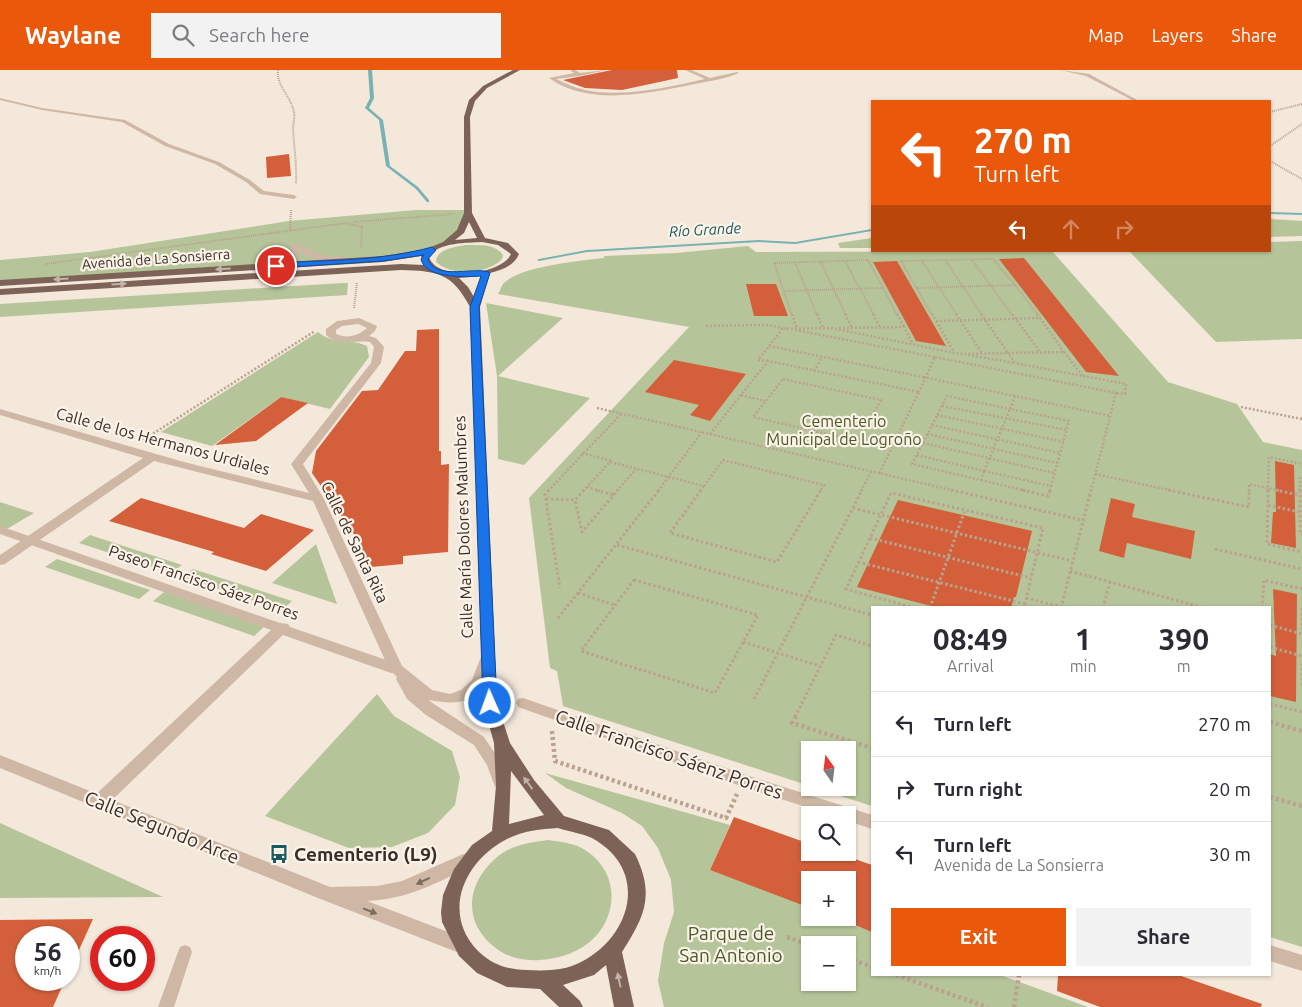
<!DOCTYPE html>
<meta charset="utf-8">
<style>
:root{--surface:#fff;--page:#f2f2f3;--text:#2b2b33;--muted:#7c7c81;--line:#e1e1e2;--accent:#ea580c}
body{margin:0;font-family:Ubuntu,sans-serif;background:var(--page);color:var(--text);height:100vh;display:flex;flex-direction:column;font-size:19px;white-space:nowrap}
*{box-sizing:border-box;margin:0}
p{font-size:16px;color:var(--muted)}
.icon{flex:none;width:28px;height:28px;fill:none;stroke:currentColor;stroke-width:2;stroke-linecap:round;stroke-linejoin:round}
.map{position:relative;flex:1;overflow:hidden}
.sheet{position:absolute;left:871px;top:536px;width:400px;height:370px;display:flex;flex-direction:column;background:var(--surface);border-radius:0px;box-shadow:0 1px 4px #0004}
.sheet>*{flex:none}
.hud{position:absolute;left:871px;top:30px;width:400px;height:152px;border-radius:0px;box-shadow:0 1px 4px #0004;background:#ea580c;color:#fff;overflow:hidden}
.needle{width:32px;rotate:346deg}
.buttons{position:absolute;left:801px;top:671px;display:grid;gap:10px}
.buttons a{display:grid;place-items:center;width:55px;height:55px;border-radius:0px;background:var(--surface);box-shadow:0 1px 4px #0004;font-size:25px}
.speed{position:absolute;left:15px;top:856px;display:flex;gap:10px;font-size:25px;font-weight:700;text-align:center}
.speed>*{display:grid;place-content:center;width:65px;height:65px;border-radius:50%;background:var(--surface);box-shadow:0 1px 4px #0004;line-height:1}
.speed small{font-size:12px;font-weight:400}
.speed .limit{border:8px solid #d22;background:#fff;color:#111}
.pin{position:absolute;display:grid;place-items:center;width:42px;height:42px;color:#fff;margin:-21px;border:2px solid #fff;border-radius:50%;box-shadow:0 1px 5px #0007}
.me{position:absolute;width:55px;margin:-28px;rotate:358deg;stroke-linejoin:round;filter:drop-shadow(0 0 4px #0008)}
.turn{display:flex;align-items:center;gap:18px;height:105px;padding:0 20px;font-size:22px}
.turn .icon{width:65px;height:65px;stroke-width:2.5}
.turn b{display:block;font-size:35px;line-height:42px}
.lanes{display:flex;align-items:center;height:48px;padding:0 20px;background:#0003;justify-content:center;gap:25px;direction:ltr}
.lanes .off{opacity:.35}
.eta{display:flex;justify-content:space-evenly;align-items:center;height:85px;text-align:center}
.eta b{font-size:30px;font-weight:600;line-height:35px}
.cta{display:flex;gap:10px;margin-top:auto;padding:10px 20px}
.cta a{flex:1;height:58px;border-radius:0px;background:var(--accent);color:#fff;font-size:20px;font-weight:600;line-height:58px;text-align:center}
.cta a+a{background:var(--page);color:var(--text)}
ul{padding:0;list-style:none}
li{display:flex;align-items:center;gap:15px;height:65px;padding:0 20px;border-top:1px solid var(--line)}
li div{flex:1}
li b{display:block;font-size:19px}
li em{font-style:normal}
header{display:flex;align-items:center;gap:30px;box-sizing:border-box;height:70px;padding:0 25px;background:var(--accent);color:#fff}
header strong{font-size:24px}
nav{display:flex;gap:28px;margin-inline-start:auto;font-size:18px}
.search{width:350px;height:45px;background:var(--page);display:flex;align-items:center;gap:12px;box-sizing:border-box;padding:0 18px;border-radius:0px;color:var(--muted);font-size:19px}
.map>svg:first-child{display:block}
.green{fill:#b6c599;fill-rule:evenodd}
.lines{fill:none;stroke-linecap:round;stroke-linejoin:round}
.stream{fill:#77b2b5;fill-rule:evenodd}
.building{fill:#d3603b}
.path-far3{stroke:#baa28f;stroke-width:2;stroke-dasharray:1 1;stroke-linecap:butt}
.path-far2{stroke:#baa28f;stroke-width:2.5;stroke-dasharray:2 2;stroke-linecap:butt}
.path-far1{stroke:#baa28f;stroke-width:3;stroke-dasharray:2.5 2.5;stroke-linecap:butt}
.path{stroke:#baa28f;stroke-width:4.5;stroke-dasharray:3 3;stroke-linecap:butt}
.service{fill:#ceb8a5;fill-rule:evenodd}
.pedestrian{fill:#ceb8a5;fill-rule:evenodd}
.minor{fill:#ceb8a5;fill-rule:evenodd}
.primary{fill:#7d6357;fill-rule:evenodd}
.oneway{fill:#c2b2a7}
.oneway2{fill:#7c6c60}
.route{fill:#1a73e8;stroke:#114b97}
.labels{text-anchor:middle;stroke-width:4.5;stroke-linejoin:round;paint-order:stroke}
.far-street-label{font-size:14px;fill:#392d27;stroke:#fbf2e8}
.far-water-label{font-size:15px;font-style:italic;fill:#185a5f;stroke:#fbf2e8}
.park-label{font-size:16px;fill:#485a28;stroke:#fbf2e8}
.street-label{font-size:16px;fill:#392d27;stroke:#fbf2e8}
.near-street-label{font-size:19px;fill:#392d27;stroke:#fbf2e8}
.near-poi-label{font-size:19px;font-weight:bold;fill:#392d27;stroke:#fbf2e8;text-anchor:start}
.near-park-label{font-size:19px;fill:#485a28;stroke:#fbf2e8}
</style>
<header>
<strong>Waylane</strong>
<div class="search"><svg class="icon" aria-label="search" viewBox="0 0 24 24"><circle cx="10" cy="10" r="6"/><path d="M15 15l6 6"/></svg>Search here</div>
<nav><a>Map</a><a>Layers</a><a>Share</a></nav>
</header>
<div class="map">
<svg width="1302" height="937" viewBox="0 0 1302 937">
<rect width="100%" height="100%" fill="#f4e8db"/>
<!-- green -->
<path class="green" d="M416,140H468C457,171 450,172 420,184L0,213V190L90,182L289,151Z
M1270,149L1302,151V166L1270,167Z
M872,168V178H840L838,173Z
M1302,171V269L1216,272L1129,181H1270V172Z
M465,175C478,175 495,173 503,185L502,189C488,204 452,207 436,192C436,179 455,177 465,175Z
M748,176L756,182L1052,181L1168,312L1237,334L1263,372L1302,380V877L1270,867V538H872V736L815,718H848V680H810V716L563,636L557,601L550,598L529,428L689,257L498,224C500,221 501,217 503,214C519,196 580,191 604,188V186L676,183Z
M342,213H348L347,225L0,247V234Z
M486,233L563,248L498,306L590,328L524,395L498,389L497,306Z
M318,262C333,275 351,268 367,276L369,287L330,339L281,327L212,376L161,362Z
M0,432L34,443L0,463Z
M90,465L182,495L171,503L79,473Z
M316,474L337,534L272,513Z
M57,489L150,520L139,529L45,497Z
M193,499L292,531L282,540L183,507Z
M164,522L265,556L254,566L153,531Z
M377,624L394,646L452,681L460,707L455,735L428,763L392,777L349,778L265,746Z
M545,703L730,755L710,800L810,836V848H841L872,859V905H1000L1088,937H664L658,911L664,873L674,842L671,810L658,778L642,756L622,743L566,718ZM810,875H848V912H810Z
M0,753L163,827L0,828Z
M548,770C562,772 576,773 588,782C617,802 619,842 595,867C581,882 559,889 540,890C524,891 509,888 497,879C458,851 468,806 504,782C517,774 533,772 548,770Z"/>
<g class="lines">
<!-- stream -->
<path class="stream" d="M368,0H372L374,28L369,38L383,50L390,96L418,117L429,130V132H427L416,119L386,96L379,50L365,38L370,28Z
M1270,142L1302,143V145L1270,144Z
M872,159V161L795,174L759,172L587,182L539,191L537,190L539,189L587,180L759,170L795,172Z"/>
</g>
<!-- building -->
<path class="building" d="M612,0H677L678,8L622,20L585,18L563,10Z
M289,84L291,106L267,108L266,87Z
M1024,188L1119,306L1086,302L999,189Z
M897,191L946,276L916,271L873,192Z
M746,214H776L788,246H754Z
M439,259V381H441V395L449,394L448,482L403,486V494L371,497L357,472L360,473L312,403L316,381L362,321L378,320L405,281H416L417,260Z
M674,290L746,304L710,351L690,345L699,335L645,322Z
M281,327L308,333L256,371L215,375Z
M1275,391L1294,395L1296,478L1271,473L1273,442H1276Z
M141,428L244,458L261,444L314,460L266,501L211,484L214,482L109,451Z
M1111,428L1135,434L1132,447L1195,461L1191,489L1127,473L1124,488L1099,481Z
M898,430L1032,461L1016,527H1014L1011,538H939L857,517Z
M1273,519L1297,524L1296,632L1270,626V584L1276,586Z
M734,747L810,774V782H835L872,795V862L848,852V810H810V838L710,800Z
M93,849L69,902V868H26V910H65L53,937H0V850Z
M1058,905H1178L1262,934L1261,937H1100L1057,921Z"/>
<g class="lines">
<!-- path-far3 -->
<path class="path-far3" d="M278,0C276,16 292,27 294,43C295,48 293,54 293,59C294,78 297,95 296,114
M1270,42L1302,34
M1270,76L1302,54
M1270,91L1302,109
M354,152L453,144
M290,161L291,140
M945,190L982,245
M972,190L1012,245
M820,191L846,245
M845,191L874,245
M922,191L957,245
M795,192L817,245
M45,194L346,153L362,157L361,178
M916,218L1015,215L1038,245
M784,221L883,218L897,245
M354,238L357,212
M792,245L774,193L868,190L883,218
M932,245L901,191L993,189L1015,215"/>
<!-- path-far2 -->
<path class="path-far2" d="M792,244L797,259
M817,244L823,258
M845,244L852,258
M873,244L880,257
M897,244L904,257
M932,244L954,282
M956,244L982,283
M981,244L1008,283
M1012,244L1040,282
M1037,244L1040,248
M936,251L1040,248L1064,282
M706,256L768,255L783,258
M839,258L904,257L913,274
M787,259L831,258L960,284L1008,283
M795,260L935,287L919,322
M769,276L923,307
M1064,282L1083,306L1015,293L1008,283Z
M968,285L1015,293
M935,287L1116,323L1091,421
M768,291L758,290L783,258L788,259
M814,301L822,287
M1083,306L1126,314L1125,324L1116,323
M923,307L1111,346
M783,309L881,330L858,371L753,347Z
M741,325L765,331
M942,336L1067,360
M1241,337L1302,349
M597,338L956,421
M1010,339L1015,326
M937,345L1064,372
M932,355L1060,383
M710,364L768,291L919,322L879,404
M927,364L1057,393
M143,370L315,261
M923,373L1054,403
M582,383L612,391L610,392
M917,385L984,401
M984,401L1051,416L1069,351L1010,339
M984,401L981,410L912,394L947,326L1010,339
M984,401L1010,339
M1095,404L1174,421
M981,410L1027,421
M704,416L723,390L824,415L820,421
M587,417L600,421
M548,421L621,344
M583,421L610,392L704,416
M617,421L636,399
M658,421L702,362
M700,421L704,416
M861,421L871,402
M1050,421L1051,416
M1249,421V414L1281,421
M1268,421L1269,387L1302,394
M1300,421V407H1302"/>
<!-- path-far1 -->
<path class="path-far1" d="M549,420L545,424L560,518
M584,420L575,430L582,462L618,420
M596,420L614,425
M701,420L670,463L777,492L821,420
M951,420L1082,450
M1022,420L1048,426L1050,420
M1168,420L1249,437V420
M1268,420L1267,474L1302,482
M1275,420L1299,425
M1300,420V464H1302
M546,429L575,430
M1268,435L1299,442
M853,438L1072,491
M870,468L1031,508
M617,475L872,545
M1215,479L1302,499
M858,492L1025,534
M1070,501L1204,538
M634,510L758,545L715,623L581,581Z
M578,523L615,535
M1026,528L1062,537
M915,538L846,519L891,423L1043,458L1024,538
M930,538L965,440
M1061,538L1091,420
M1103,538L1110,512
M1262,538L1264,510L1302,519
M1302,538V559
M558,548L659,420
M1270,555L1302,564
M743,572L820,596
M1270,577L1302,586
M1302,593V618
M754,629L862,420
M1270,634L1302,642
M795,647L836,565L872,576"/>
<!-- path -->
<path class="path" d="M796,646L792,653L872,678
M1270,652L1302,661
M552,661L555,691L726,748L737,724
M1270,727L1302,736
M787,867L811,875
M848,888L872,897
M896,905L987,937
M1014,937L1019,905"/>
<!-- service -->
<path class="service" d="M570,0H575L580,3L607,0L579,6L556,9C565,13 575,18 585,20C621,28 670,17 705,9L685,0H691L710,8L737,2L739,3C726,9 709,11 695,14C650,23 589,37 549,8L574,3Z
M1060,0L1089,4L1139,31H1134L1086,6Z
M0,28L42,38L125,50L169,74L219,92L250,110L264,121L294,125L297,127L294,129L260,124L246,112L215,94L165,76L122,52L42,40L0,30Z
M185,875L190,877L192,882L174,937H158L178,882L180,877Z"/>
<!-- pedestrian -->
<path class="pedestrian" d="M0,456L280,553L288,554L290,557L401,595L403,599L401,603H391L283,565L105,737L99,738L93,737L91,732L93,727L271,560L0,464Z
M523,628L749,706L872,745V759L848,751V745H830L738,715L518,637L516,633L518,629Z
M1270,875L1302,885V901L1270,891Z"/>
<!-- minor -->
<path class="minor" d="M293,174H299L321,185L348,187L352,190C342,198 310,188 299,182L297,186L260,199L253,197L290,183Z
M359,248L377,256L375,261L369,266L376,268L384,277L381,293L303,394L324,429L402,596L432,620L450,624L461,620L472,610L482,584H492L494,587C481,627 472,638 428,630L484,667L502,694L509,713L507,717L501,719L495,717L487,695L474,675L426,645L407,629L396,609L397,607L389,599L313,431L154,391L5,494L0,495V485L143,388L0,345V339L184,392L309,423L291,394L371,293L374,277L370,272C355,270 338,276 326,265V259L337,251ZM358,254L367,258C358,266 347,269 336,264V260L342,256Z
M0,685L330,817L377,816L402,811L461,785L467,783L473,785L476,790L473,795C439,812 406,830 367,831L469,870L471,876L469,882L462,884L318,828L0,698Z"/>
<!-- primary -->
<path class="primary" d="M513,0H520L487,18L475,31L470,47L472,143L485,168L508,173L519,184C514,196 502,200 490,203L480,237L497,633L510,673L534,710L564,746L609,760L635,784C655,825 645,846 622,882L634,937H614L606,895L594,905L563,915L580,931L583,937H559L540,919L507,917L477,903L459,886L442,852L441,842L443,825L454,799L472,775L492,761L496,716L494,673L483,633L470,237C452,203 438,201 401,200L0,225V219L401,194L424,195L421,186L383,192L0,216V210L383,186L426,179L443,172L457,160L464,143V47L469,30L483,16ZM469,152L477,168L455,170L464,163ZM482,172L498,175L511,184C502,205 437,212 429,187C438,172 467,173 482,172ZM481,206L474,227L468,217L459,208ZM511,701L544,745L509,754ZM558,758C570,762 587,764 597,771C649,804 630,867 581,892C564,901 545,901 526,900C506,899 493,895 478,881C441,843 464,791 507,769C523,761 540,759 558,758Z"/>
</g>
<!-- one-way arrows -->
<defs><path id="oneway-solid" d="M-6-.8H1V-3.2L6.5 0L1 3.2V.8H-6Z" transform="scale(1.25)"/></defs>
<g class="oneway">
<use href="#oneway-solid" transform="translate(223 199) rotate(176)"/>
<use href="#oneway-solid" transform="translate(61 209) rotate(176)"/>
<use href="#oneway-solid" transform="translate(119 214) rotate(-4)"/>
<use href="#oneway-solid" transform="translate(528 713) rotate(-126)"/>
<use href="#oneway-solid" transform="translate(619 910) rotate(-102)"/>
</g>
<g class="oneway2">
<use href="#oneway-solid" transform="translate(423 811) rotate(155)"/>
<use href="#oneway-solid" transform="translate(370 841) rotate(21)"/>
</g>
<!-- route -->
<path class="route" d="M432,177L436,180L428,189C435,212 479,195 490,203L479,237L497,633L495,637H485L483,633L470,237L481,206C465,207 425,209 421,189L424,185L383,191L276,198L272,196L276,193C328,190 382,191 432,177Z"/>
<!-- icons -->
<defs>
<g id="bus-bare" transform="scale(1.5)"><path d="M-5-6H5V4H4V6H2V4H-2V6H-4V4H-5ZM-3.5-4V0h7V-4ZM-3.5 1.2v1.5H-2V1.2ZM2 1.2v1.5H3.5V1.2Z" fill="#185a5f" stroke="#fbf2e8" stroke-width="2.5" paint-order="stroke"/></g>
</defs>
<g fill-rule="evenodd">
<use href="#bus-bare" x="279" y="784"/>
</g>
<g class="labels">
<!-- far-street labels -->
<g class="far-street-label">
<text transform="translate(156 189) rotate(-4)" y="5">Avenida de La Sonsierra</text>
</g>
<!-- far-water labels -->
<g class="far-water-label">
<text transform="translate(705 160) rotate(-3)" y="5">Río Grande</text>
</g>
<!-- park labels -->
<g class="park-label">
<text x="844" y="357">Cementerio<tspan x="844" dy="18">Municipal de Logroño</tspan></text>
</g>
<!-- street labels -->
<g class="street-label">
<text transform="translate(163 371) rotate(15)" y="6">Calle de los Hermanos Urdiales</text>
<text transform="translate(463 457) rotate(-92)" y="6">Calle María Dolores Malumbres</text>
<text transform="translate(355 472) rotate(64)" y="6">Calle de Santa Rita</text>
<text transform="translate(204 512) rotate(19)" y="6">Paseo Francisco Sáez Porres</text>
</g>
<!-- near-street labels -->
<g class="near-street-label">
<text transform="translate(669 684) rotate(19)" y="7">Calle Francisco Sáenz Porres</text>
<text transform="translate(162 757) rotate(22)" y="7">Calle Segundo Arce</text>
</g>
<!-- near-poi labels -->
<g class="near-poi-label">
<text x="294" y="791">Cementerio (L9)</text>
</g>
<!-- near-park labels -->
<g class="near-park-label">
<text x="731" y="870">Parque de<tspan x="731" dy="22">San Antonio</tspan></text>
</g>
</g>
</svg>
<div class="buttons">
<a><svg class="needle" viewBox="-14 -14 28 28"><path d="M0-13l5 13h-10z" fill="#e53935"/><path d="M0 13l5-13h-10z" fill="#7c7c81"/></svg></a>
<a><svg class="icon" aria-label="search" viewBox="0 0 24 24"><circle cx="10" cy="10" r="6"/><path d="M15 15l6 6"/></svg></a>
<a>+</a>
<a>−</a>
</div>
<div class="speed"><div>56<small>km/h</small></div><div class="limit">60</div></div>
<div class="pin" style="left:276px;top:196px;background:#d93025"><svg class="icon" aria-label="arrive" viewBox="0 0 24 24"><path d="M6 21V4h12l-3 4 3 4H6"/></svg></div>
<svg class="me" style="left:490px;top:633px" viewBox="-20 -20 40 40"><circle r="17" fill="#1a73e8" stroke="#fff" stroke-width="3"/><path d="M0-11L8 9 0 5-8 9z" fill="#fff"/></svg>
<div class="hud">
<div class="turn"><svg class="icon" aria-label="left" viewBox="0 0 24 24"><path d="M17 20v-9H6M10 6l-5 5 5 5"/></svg><div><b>270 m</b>Turn left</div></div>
<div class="lanes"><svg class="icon" aria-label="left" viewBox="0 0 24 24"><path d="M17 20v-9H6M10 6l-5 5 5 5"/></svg><svg class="icon off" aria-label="ahead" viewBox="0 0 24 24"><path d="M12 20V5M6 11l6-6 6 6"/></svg><svg class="icon off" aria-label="right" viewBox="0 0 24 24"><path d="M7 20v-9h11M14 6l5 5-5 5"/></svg></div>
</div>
<section class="sheet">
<div class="eta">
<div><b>08:49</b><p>Arrival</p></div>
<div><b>1</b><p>min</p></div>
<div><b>390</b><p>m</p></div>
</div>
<ul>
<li><svg class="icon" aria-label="left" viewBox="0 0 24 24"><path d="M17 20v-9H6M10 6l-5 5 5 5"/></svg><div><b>Turn left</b></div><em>270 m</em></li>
<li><svg class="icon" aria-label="right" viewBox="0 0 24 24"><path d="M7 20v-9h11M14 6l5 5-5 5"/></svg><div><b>Turn right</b></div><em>20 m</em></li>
<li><svg class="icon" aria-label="left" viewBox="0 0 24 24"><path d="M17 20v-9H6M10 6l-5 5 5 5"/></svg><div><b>Turn left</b><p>Avenida de La Sonsierra</p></div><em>30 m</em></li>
</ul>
<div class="cta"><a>Exit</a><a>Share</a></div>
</section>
</div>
